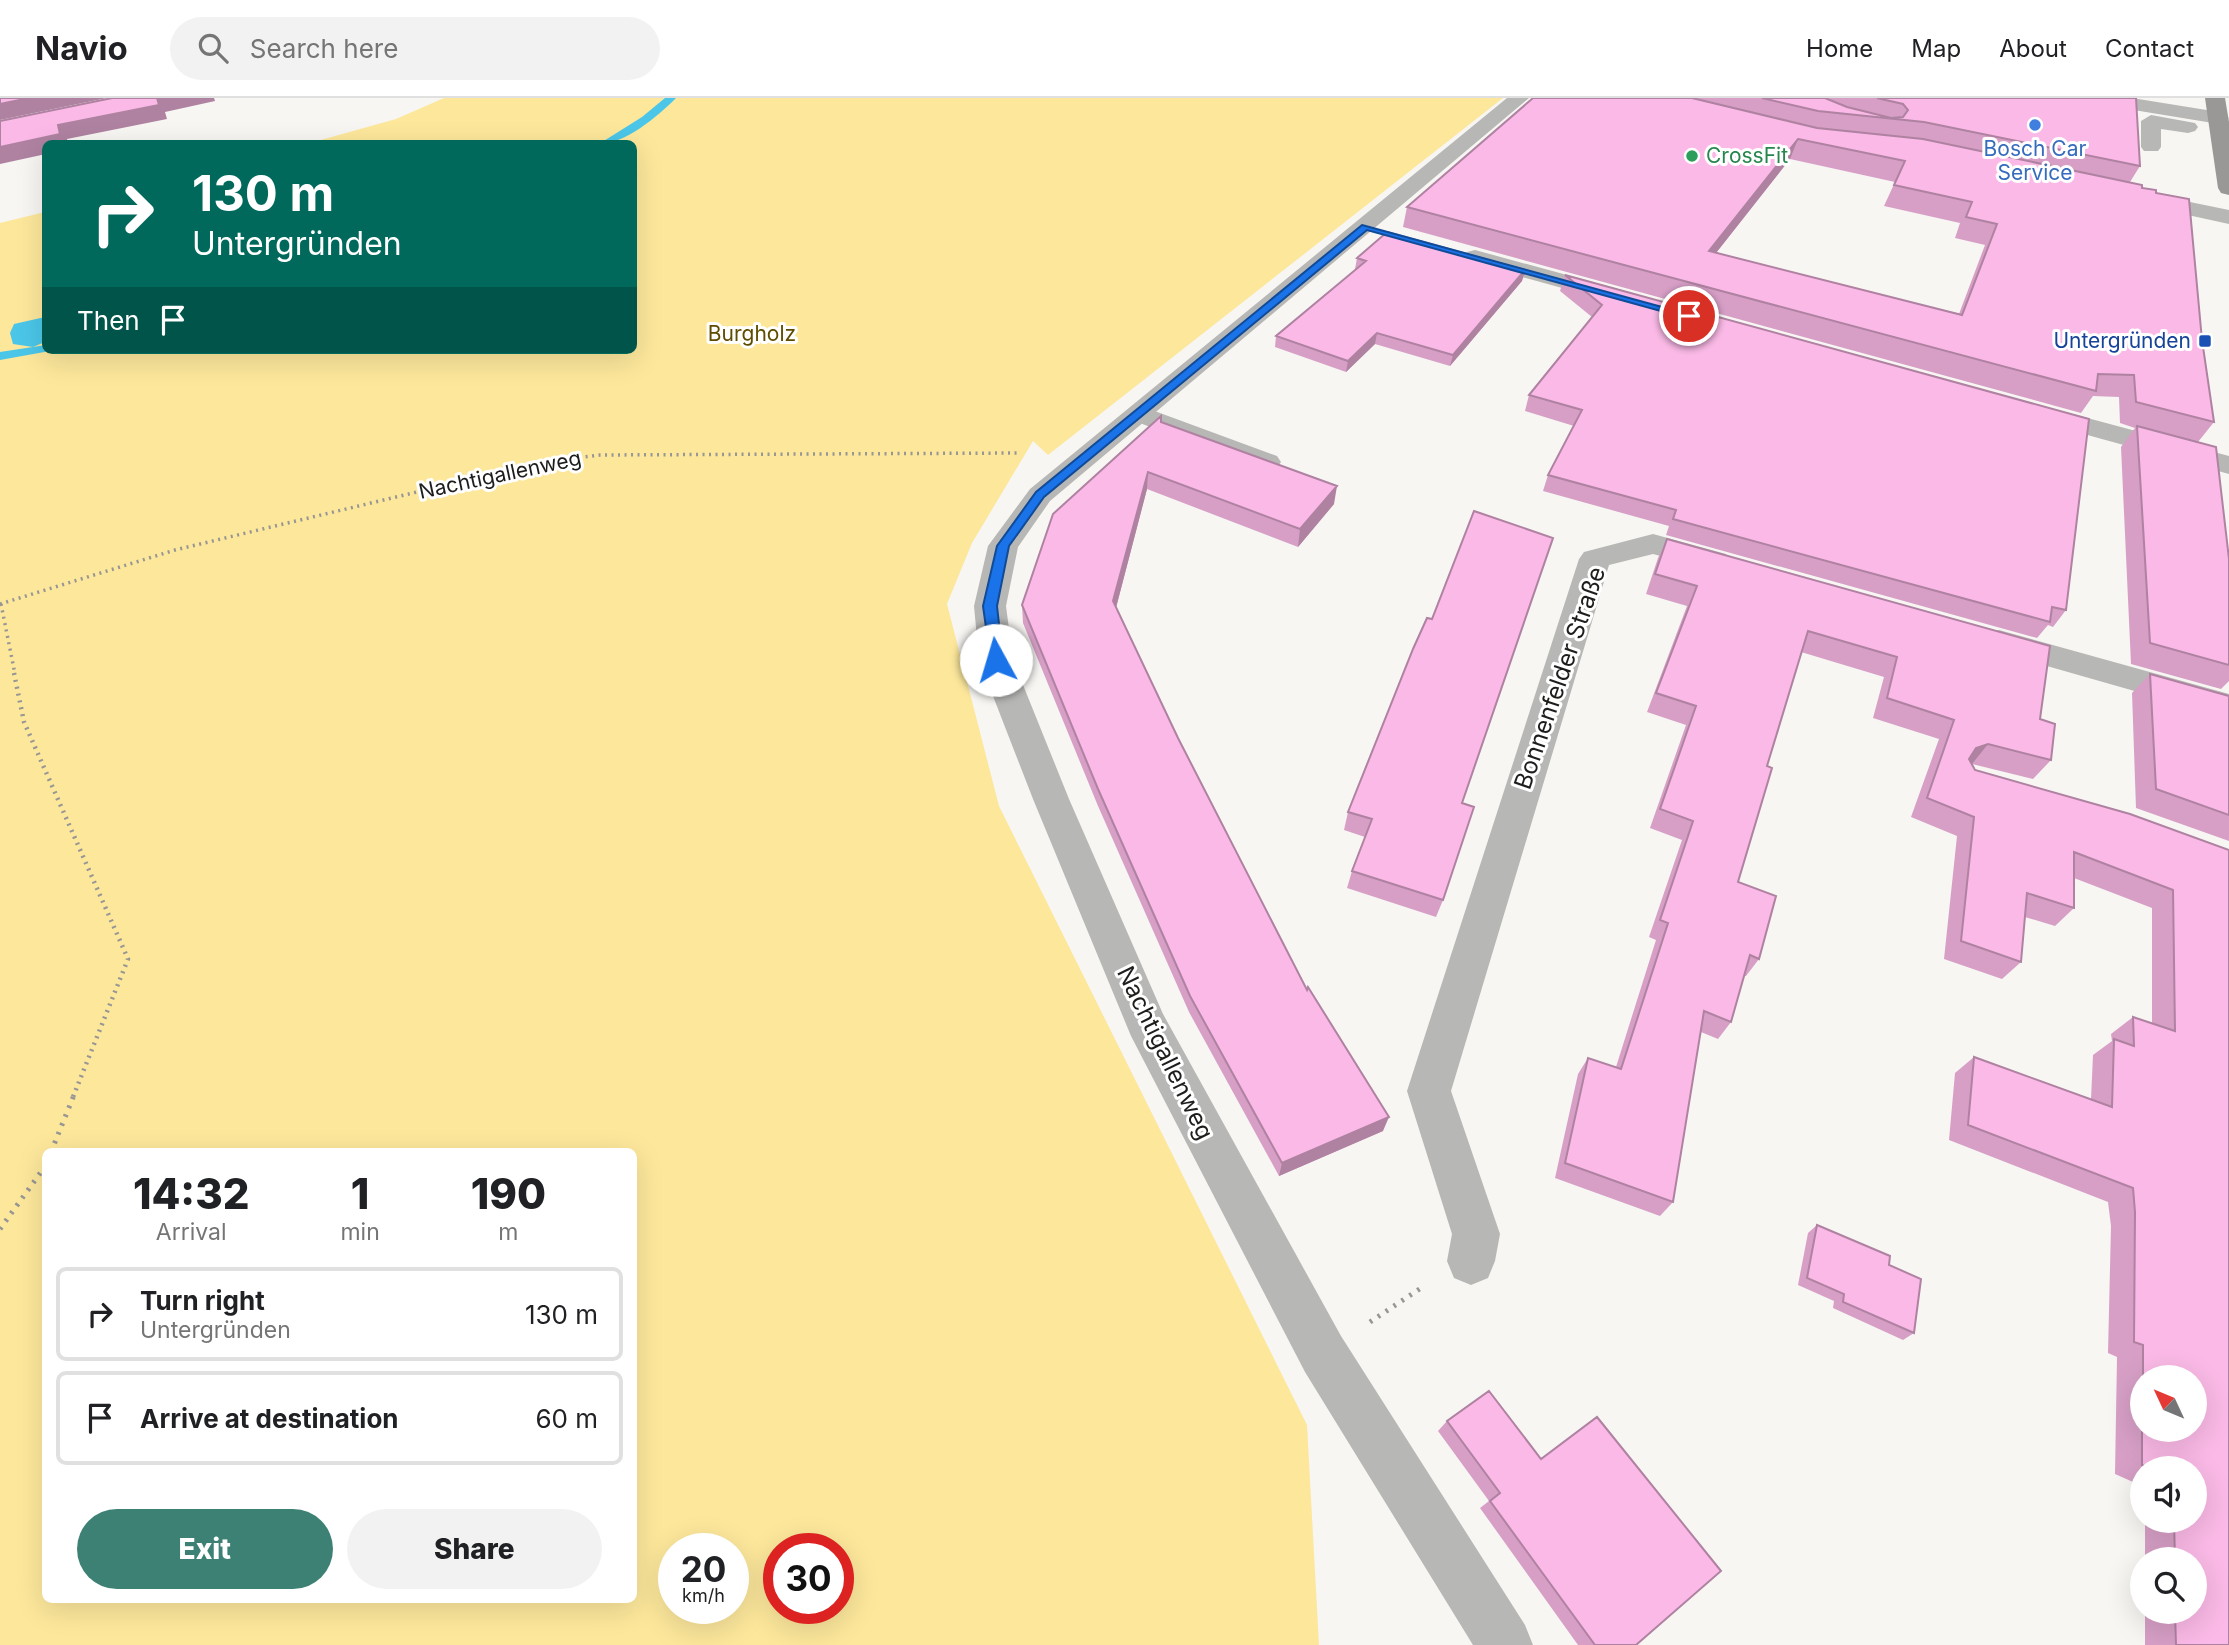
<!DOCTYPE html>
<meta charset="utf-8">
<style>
:root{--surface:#fff;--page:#f2f2f2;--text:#202124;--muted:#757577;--line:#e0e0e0;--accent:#3d8175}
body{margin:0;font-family:Inter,sans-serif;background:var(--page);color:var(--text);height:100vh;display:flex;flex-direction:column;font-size:26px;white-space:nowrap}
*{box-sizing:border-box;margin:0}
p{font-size:23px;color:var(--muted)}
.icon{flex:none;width:38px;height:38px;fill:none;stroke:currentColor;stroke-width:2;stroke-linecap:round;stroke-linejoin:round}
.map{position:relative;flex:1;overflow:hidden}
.drawer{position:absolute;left:42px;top:1050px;width:595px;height:455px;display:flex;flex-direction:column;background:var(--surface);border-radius:10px;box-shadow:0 7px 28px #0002}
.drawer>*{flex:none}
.guide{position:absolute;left:42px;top:42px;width:595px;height:214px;border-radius:10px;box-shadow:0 7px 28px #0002;background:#00695c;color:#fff;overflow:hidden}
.needle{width:46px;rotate:314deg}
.fabs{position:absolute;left:2130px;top:1267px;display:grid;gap:14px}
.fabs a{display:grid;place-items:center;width:77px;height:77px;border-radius:50%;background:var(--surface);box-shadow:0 7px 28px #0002;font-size:35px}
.speed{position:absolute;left:658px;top:1435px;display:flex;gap:14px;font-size:35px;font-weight:700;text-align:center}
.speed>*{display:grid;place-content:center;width:91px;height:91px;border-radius:50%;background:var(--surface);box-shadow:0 7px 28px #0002;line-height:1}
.speed small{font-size:18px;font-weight:400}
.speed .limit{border:10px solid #d22;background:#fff;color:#111}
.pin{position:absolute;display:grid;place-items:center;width:60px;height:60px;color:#fff;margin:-30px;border:4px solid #fff;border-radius:50%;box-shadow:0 2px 7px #0007}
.me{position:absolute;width:77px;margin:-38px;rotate:354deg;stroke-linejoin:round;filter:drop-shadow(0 0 5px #0008)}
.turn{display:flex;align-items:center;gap:24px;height:147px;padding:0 35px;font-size:32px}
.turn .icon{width:91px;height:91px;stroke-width:2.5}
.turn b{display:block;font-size:49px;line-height:60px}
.then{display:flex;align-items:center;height:66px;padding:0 35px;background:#0003;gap:14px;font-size:26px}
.eta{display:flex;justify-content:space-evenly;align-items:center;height:119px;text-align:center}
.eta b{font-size:42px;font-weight:800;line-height:49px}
.primary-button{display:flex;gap:14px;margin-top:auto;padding:14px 35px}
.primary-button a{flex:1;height:80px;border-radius:42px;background:var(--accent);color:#fff;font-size:28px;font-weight:800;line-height:80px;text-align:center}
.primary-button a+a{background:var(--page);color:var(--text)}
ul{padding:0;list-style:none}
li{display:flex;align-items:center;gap:21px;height:94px;margin:0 14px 10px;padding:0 21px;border:4px solid var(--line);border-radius:10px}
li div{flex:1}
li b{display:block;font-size:26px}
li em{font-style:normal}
header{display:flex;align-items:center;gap:42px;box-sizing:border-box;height:98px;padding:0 35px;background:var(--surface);border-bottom:2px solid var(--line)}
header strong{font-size:33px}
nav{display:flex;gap:38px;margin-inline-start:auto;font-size:24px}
.search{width:490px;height:63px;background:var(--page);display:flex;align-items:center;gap:18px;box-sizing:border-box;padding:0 24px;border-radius:38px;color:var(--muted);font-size:26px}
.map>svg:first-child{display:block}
.green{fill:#fce79b;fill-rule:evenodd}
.water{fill:#4bc6e8}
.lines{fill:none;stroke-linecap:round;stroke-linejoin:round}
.stream{fill:#4bc6e8;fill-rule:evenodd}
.path-far2{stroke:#979694;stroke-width:3.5;stroke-dasharray:2 4.5;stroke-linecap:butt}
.path-far1{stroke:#979694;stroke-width:4.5;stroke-dasharray:2 5;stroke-linecap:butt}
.path{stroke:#979694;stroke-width:5;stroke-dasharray:2.5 7;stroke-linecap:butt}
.service{fill:#b7b7b5;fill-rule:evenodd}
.minor{fill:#b7b7b5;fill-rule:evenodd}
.secondary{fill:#999896;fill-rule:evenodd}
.wall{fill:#d79fc6;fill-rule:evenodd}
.shaded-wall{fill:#af82a1}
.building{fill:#fab9e6;stroke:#af82a1;stroke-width:2;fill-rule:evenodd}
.route{fill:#1a73e8;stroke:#114b97;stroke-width:2}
.shop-dot{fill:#3f7fe0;stroke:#fff;stroke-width:2.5}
.leisure-dot{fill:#2e9e5b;stroke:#fff;stroke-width:2.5}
.transit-dot{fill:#1a4fb4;stroke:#fff;stroke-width:2.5}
.labels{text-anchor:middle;stroke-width:6;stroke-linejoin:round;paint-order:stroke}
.far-shop-label{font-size:21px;fill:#366cbe;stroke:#fff}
.far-leisure-label{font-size:21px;fill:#27864d;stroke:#fff;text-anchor:start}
.far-park-label{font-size:21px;fill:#5e4c00;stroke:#fff}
.far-transit-label{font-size:21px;fill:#164399;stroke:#fff;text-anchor:end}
.far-street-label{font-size:21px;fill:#1d1d1c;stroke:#fff}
.street-label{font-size:24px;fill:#1d1d1c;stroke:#fff}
</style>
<header>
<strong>Navio</strong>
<div class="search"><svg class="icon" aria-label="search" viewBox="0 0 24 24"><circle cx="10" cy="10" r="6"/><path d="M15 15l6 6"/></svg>Search here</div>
<nav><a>Home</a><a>Map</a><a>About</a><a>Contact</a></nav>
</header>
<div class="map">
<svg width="2229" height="1547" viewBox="0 0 2229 1547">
<rect width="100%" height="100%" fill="#f7f6f3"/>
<!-- green -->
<path class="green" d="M444,0H1503L1048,357L1033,343L972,445L947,506L999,708L1307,1327L1319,1547H0V125L45,114L46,252H634V46L310,45L396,21ZM46,1054H634V1502H46ZM674,1451H733V1510H674ZM779,1451H838V1510H779Z"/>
<!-- water -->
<path class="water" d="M45,219V244L33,249L13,246L10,235L14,226Z"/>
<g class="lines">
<!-- stream -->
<path class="stream" d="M665,0H676C657,19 625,46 599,46L642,19Z
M46,247V252L50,253L0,262V254Z"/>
<!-- path-far2 -->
<path class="path-far2" d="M0,506L175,452L542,364L600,357L1020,355
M1,506L15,576"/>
<!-- path-far1 -->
<path class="path-far1" d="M14,575L24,624L128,861L73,999"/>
<!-- path -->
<path class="path" d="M51,1054L74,997
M0,1131L46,1067
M1370,1224L1424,1188"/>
<!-- service -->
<path class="service" d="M2087,0H2132L2219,14L2229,20L2219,26L2097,6Z
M2151,17L2195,25L2198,29L2195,33L2188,35L2161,31V49L2158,53H2144L2141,49V23Z
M2141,94L2229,112V126L2133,105L2130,100L2133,95Z
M1141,308L1277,358L1281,364L1277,370L1267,372L1257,370L1132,322L1128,316L1132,310Z"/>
<!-- minor -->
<path class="minor" d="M1507,0H1529L1050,403L1018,449L1006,508L1013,562L1069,701L1163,916L1341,1238L1525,1527L1533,1547H1473L1305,1274L1131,938L1033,701L979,562L974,508L988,448L1030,391Z
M1475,152L1622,192L1625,197L1622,202L1613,204L1467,164L1463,159L1467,154Z
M2039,307L2229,358V376L2029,321L2025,315L2029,309Z
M1653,436L1726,456L1731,463L1726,470L1715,473L1653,456L1609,467L1451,993L1500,1136L1495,1163L1488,1180L1471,1187L1454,1180L1447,1163L1452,1136L1407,993L1579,461L1584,454Z
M1999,532L2229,596V620L1987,551L1983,543L1987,535Z"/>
<!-- secondary -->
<path class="secondary" d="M2205,0H2225L2229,24V97L2221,95L2218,90Z"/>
</g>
<!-- wall -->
<path class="wall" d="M1533,0H2136L2140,68L2130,84L2142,90L2202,242L2214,324L2198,344L2229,461V583L2221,591L2131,566L2121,349L2135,330L2120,325L2119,299L2093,298L2081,315L1403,129L1407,109ZM1790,61L1895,84L1884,108L1960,125L1955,140L1985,147L1959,216L1716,155Z
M1357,160L1525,172L1522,183L1450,268L1375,246L1346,274L1275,249L1276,238L1357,171H1355Z
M1565,177L2066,512L2053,529L2048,527L2037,540L1666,437L1669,428L1543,393L1548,377L1574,328L1525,313L1529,297L1592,219L1560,193Z
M1161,324L1334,406L1298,449L1147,391L1116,510L1178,640L1307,892L1383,1033L1279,1078L1189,914L1098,708L1023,525L1022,507Z
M1667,441L2040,621L2051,662L2033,681L1972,666L1975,672L2229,752V1547H2145V1514H2194V1461H2145V1423H2194V1370H2142V1388L2115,1376L2117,1259L2108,1255L2111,1128L2108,1104L1949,1042L1955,975L1974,959L2091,1001L2093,957L2112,943L2111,936L2133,919L2152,925V810L2074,780V810L2055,828L2025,819L2021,864L2002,881L1944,861L1957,738L1911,719L1939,641L1873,620L1884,579L1801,554L1767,668L1738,784L1759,861L1746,878H1744L1731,924L1718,941L1701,934L1673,1104L1660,1118L1555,1080L1578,976L1588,960L1616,969L1656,842L1649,839L1682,742L1650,730L1686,627L1647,614L1687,508L1646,496L1658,460ZM2142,1279H2194L2142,1332Z
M2150,576L2229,598V743L2136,710L2132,595Z
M1462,705L1443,802L1436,819L1347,790L1352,773L1365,739L1344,732L1348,714Z
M1817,1127L1889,1167L1914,1235L1903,1242L1833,1210L1834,1203L1798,1187L1808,1135Z
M1447,1323L1636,1547H1578L1480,1410L1489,1403L1438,1333Z"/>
<!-- shaded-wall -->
<path class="shaded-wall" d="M29,0H107L0,22V6Z
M157,0H214L215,3L165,14L167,21L67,41L68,46H46V56L0,66V49L58,27Z
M1798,41L1790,61L1701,174L1709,153Z
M1525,172L1522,183L1450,268L1453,257Z
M1377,235L1375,246L1346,274L1348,263Z
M1148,374L1147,391L1113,521V503Z
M1337,388L1334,406L1298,449L1300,431Z
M1988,646L1972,666L1960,670L1976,650Z
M1389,1019L1383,1033L1279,1078L1282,1065Z"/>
<!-- building -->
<path class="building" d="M0,0H29L0,6Z
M112,0H157L159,7L58,27L60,36L0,49V23Z
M1533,0H1692L1817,30L1923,41L2142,87V90L2156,92V95L2189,101L2202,242L2214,324L2136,304L2134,277L2098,276L2096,293L1407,109ZM1798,41L1905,63L1894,87L1972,104L1966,119L1997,126L1962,217L1709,153Z
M1762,0H1825L1847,9L1891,20L1903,19L1908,12L1903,6L1877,0H2136L2140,68L1924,24L1818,13Z
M1387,134L1525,172L1453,257L1377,235L1348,263L1276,238L1366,163L1357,160Z
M1565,177L2089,321L2066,512L2052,509L2050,524L1673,421L1676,412L1548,377L1582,312L1529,297L1602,207Z
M1161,318V324L1337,388L1300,431L1148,374L1113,503L1178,640L1307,892L1308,889L1389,1019L1282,1065L1190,898L1098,691L1022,507L1053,416Z
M2137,328L2216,349L2229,461V567L2150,545Z
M1474,413L1553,440L1462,705L1474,709L1443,802L1352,773L1372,721L1348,714L1413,551L1427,520L1432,521Z
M1667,441L2050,548L2040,621L2055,626L2051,662L1988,646L1976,650L1969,661L1975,672L2130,716L2229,752V1547H2176L2175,1514H2194V1461H2175L2174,1423H2194V1370H2149L2142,1367V1332H2194V1279H2143V1247L2134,1244L2135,1114L2133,1090L1968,1027L1974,959L2112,1009L2114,941L2134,948L2133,919L2175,933L2173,792L2074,754V810L2027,795L2021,864L1961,843L1974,719L1927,700L1954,622L1887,600L1897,559L1808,533L1767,668L1772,670L1738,784L1776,798L1759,861L1750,857L1731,924L1704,913L1673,1104L1565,1065L1588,960L1621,971L1668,825L1660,822L1693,723L1660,711L1696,608L1656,595L1697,488L1655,476Z
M2150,576L2229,598V717L2156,691Z
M1817,1127L1890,1158L1889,1167L1921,1181L1914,1235L1843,1204L1844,1196L1807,1180Z
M1489,1293L1541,1361L1597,1319L1721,1473L1636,1547H1595L1490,1403L1500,1395L1447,1323Z"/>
<!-- route -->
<path class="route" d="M1362,127L1695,218L1686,220L1367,132L1044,399L1009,448L997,508L1003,562L1001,565H991L983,508L997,448L1036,394Z"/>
<!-- markers -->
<circle class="shop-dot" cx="2035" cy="27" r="7"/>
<circle class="leisure-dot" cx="1692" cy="58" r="7"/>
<rect class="transit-dot" x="2198" y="236" width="14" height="14" rx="3.5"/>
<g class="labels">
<!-- far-shop labels -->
<g class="far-shop-label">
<text x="2035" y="58">Bosch Car<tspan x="2035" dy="24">Service</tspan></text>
</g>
<!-- far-leisure labels -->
<g class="far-leisure-label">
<text x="1706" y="65">CrossFit</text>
</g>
<!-- far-park labels -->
<g class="far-park-label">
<text x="752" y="243">Burgholz</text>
</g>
<!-- far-transit labels -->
<g class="far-transit-label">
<text x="2191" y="250">Untergründen</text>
</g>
<!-- far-street labels -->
<g class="far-street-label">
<text transform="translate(500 377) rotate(-12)" y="7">Nachtigallenweg</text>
</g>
<!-- street labels -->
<g class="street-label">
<text transform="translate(1560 580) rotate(-71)" y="8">Bonnenfelder Straße</text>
<text transform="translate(1165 955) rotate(64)" y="8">Nachtigallenweg</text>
</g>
</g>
</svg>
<div class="fabs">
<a><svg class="needle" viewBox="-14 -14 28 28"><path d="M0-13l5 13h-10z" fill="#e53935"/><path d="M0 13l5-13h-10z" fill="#757577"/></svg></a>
<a><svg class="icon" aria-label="sound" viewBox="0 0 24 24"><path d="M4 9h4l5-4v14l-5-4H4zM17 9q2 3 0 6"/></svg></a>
<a><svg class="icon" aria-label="search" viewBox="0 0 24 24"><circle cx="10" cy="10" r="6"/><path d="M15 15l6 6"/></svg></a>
</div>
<div class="speed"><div>20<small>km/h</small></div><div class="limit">30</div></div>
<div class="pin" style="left:1689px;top:218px;background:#d93025"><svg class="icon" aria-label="arrive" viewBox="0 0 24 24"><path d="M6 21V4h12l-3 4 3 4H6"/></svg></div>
<svg class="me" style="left:996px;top:562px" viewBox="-20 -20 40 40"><circle r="19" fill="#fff"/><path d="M0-13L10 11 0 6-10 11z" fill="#1a73e8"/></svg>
<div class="guide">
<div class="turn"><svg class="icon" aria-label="right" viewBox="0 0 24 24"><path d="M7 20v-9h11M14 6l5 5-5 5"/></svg><div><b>130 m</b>Untergründen</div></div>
<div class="then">Then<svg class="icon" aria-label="arrive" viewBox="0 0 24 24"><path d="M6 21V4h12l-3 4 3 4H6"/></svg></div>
</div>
<section class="drawer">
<div class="eta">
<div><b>14:32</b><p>Arrival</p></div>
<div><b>1</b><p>min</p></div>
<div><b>190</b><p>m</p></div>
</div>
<ul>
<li><svg class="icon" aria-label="right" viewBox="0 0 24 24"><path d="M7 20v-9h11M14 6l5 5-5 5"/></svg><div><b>Turn right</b><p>Untergründen</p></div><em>130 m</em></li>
<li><svg class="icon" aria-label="arrive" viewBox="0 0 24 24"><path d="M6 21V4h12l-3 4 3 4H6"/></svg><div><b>Arrive at destination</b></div><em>60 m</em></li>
</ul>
<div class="primary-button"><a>Exit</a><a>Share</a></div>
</section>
</div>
